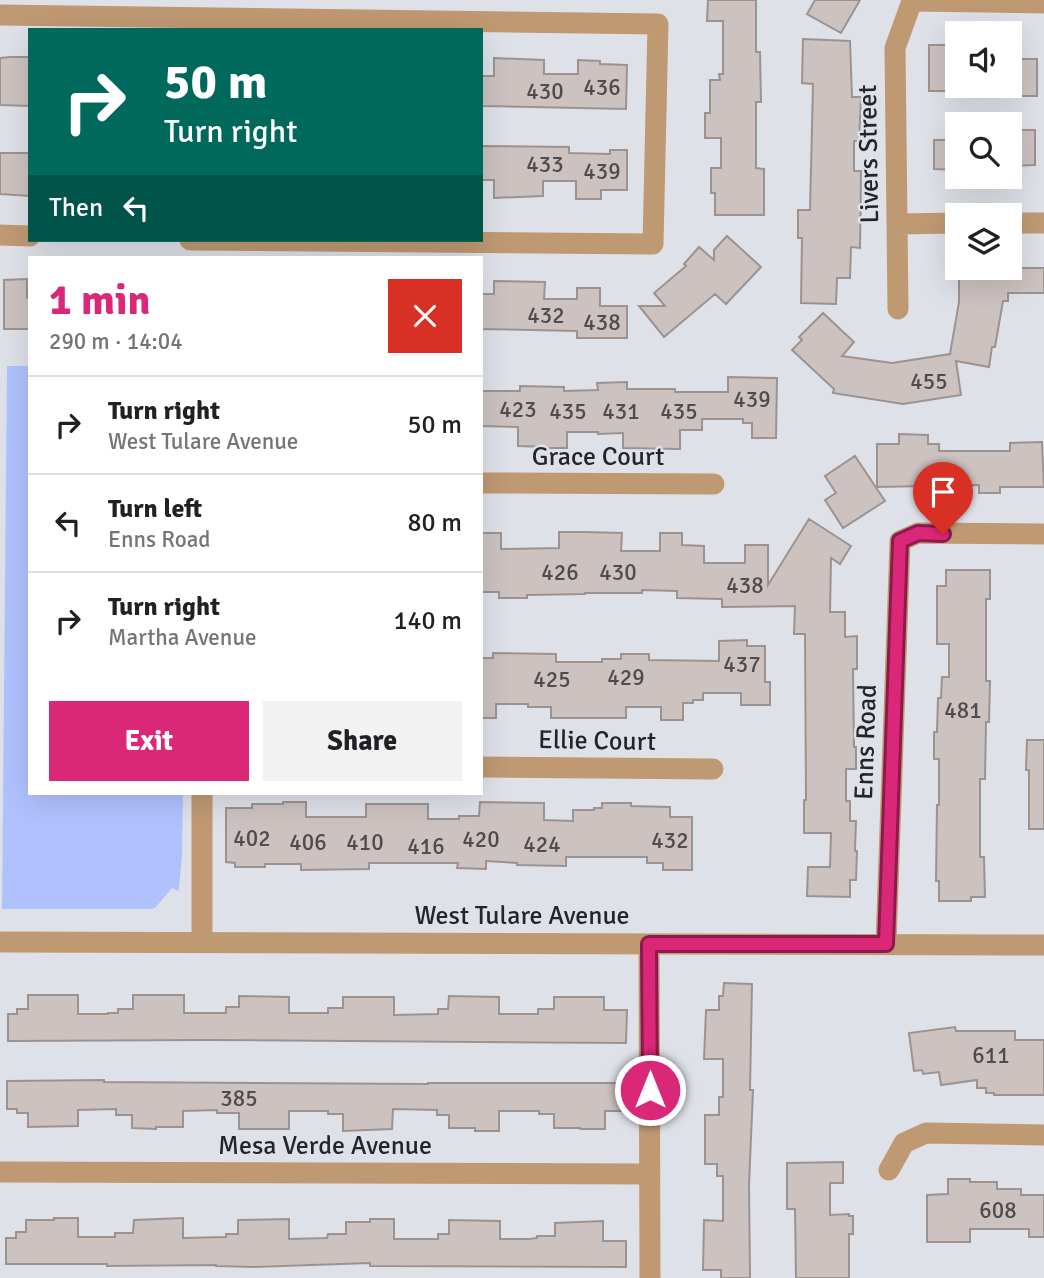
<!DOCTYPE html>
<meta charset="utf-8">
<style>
:root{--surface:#fff;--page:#f2f2f2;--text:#202124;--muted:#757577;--line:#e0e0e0;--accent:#db2777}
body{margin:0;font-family:Signika,sans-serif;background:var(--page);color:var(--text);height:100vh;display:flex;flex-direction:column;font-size:26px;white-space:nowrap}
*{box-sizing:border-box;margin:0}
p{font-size:23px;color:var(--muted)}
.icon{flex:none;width:38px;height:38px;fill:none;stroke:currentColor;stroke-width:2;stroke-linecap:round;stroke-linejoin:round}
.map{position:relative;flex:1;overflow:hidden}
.details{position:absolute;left:28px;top:256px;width:455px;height:539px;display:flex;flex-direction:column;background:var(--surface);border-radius:0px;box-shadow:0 7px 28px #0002}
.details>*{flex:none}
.hud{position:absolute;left:28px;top:28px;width:455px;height:214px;border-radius:0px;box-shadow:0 7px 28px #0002;background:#00695c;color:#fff;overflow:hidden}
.controls{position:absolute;left:945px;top:21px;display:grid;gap:14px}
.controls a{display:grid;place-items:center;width:77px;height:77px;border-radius:0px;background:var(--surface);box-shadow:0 7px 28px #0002;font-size:35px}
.pin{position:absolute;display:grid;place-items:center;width:60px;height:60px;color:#fff;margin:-72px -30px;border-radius:50% 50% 50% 0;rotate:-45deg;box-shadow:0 0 7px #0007}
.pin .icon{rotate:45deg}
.me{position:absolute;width:77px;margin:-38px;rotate:0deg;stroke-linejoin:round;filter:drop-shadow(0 0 5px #0008)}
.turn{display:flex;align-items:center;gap:24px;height:147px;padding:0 21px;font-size:32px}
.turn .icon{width:91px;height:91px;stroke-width:2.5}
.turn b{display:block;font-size:49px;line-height:60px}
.then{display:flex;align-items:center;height:66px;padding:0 21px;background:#0003;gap:14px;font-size:26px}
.round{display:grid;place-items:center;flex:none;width:74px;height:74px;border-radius:0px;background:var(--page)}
.summary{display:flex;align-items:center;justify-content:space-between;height:119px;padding:0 21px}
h1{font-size:42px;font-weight:700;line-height:52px;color:var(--accent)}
.action{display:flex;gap:14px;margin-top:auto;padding:14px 21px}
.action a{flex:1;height:80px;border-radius:0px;background:var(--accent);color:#fff;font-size:28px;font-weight:700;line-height:80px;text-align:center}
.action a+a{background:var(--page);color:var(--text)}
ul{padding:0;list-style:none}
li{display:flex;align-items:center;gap:21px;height:98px;padding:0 21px;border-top:2px solid var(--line)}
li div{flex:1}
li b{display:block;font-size:26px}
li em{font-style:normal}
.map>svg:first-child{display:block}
.green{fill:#b0c2fe}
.building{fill:#ccc2c0;stroke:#9c9391;stroke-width:2}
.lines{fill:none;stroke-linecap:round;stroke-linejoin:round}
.minor{stroke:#bf9972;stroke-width:21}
.route-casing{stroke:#8e194d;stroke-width:18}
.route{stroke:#db2777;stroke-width:12}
.labels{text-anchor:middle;stroke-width:5;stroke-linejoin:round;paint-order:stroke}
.number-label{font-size:23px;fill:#4e4c4e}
.street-label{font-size:26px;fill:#242528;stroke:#dfe1e9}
</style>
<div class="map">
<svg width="1044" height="1278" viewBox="0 0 1044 1278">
<rect width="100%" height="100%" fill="#dfe1e9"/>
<!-- green -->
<path class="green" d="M7,366H30V793H183L182,856L179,888L178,891L172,888L155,908L151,909H2Z"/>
<!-- building -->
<path class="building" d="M708,0H756V52H760L761,102H756V168L764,169V215H715V193H711V168H721V138H705V113H710V80H720L719,74H723V21H707Z
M815,0H860L841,33L807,14Z
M803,39L850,41L852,97H861L859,141H854V171H861L860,248L851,247L850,278H837L836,304L801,303L802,238H798V210H810L813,84L802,83Z
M929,45H957V91H929Z
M10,57H30V106L0,105V58Z
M494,58L544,60V74H578V60L600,61V64L627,65L626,109L481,106V76H494Z
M1010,59H1037V96H1010Z
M1010,130H1035V165L1010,166Z
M934,140H957V170L934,169Z
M481,146L569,147V153L610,154V150H627V190H601V199H576V181H543V196L494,198V180H481Z
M0,153H30V196L0,194Z
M727,236L761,267L726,304L715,294L664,337L639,306H665L654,293L686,266L684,264L699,247L714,260V250Z
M973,268H1044V293H1008V301H1003L995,347H992L989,367L956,361L961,395L903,404L833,393L834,389L792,350L802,340L799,337L823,313L854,342L842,356L892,363L950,354L959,302V278H973Z
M27,279V298H30V329H4V280Z
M494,281L545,282L544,299H577V288H600V306H627V338H577V331L481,329V294H494Z
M728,377L777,378L776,438H752V423H743V419H702V430H680V449L623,448V433L598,434V432H567V448H547V447L518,446V427L481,426V391H520V386L564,387V391L598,390L597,383L627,382V389H675V392H728Z
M899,434L928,435V444H939V451H1010V443L1042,442L1044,487H1000V493H979V485L877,487V444H899Z
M855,456L885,501L843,528L825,500L836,493L825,476Z
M809,519L851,546L840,564L831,558L830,612H845V637L857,636V669H853L854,747H856V769H846V801H850V821H856L855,851H857L856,880H850V897L807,896L808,867H830L831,833H804V800H806L805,634H794L795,606L722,607V599L677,598V591L642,590V593H585V594L527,595V598H499V592H481V533H501V549L559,548V532H584L622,533L621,551H660V533H682V545L704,546V563H745V545H768V585Z
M946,570H990V599H986V681H990L989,722H986L985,779H980V857H984L985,897H971V901H939V881H936L937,805H939V759H934V732H937L938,698H941L942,677H949V644H937V586H946Z
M747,640V646H765V682H770V705H741V693H703V700H693V703H683V720H661V707H626V718H551V707H528V704H496V718H481V658H493V653L556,654V662H602V659H621V654H649V660L719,661V641Z
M1027,740H1044V829H1029V770H1026Z
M283,802H306V817H366V804H428V819H459V816H479L480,802L544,803V820L573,821V810H594V808H602V803H631V806L670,807V817H692V870H663V863H647V857H566V866L517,865V863L486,861V869L457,868L458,863H369V869L301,870V864H265V867H235V863L226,862V808H252V804H283Z
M724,983L752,984L750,1090H753L749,1185L750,1278H721V1270H703L704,1220L723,1221V1176H717V1164H705V1115H719V1097H723V1059H704L706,1010H719V996H723Z
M28,995H78V1014H108V1013H118V1009H133V995H184V1013H226V1007H239V996L289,997V1013H328V1008H343V997H394V1015L438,1014V1009H448L449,996L499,997V1014H538V1009H554V997H604V1010H627L626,1043L205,1040L8,1041V1014H17V1009H28Z
M955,1027L956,1031H1015V1040H1044V1095H994V1093H986V1088H977V1080L941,1085L939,1072L923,1074L922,1070L914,1071L909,1033Z
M104,1080V1082L428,1084V1083H630V1111H605V1129H580V1128H554V1114H539V1111H499V1131H475V1128H449V1115H437V1110L393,1109L392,1129L343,1131V1114H328V1111H289V1129H239V1113H217V1110L183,1111V1127H156V1129L132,1128V1115H116V1109L78,1110V1126L28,1127V1113H17V1109H7V1081Z
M843,1162V1183H830V1215L849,1214V1216H853V1234H849V1278H796L795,1209H787V1163Z
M948,1179H970V1182H997V1189H1021V1195H1044V1237H1029V1229H970V1242H927V1195L948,1194Z
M54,1218H78V1237H115V1233H133L134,1220L183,1218V1238L226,1237V1234H238V1220L289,1219V1239L327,1238L328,1234H346V1222H370V1219H394V1239H438V1234H449V1220L500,1221V1239H530L537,1238V1236H555V1223L603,1221V1241H626V1267L370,1266V1263L254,1267L216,1266V1265L107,1266V1264H6V1238H16V1232H26V1220H54Z"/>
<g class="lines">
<!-- minor -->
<path class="minor" d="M0,15L658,24L653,244L190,240
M1010,223H1044
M897,224L957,223
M0,235L30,236
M898,309L895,48L912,1L1044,3
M481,483L714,484
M481,767L713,769
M202,793V942
M0,942L1044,945
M649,944L650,1278
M886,944L900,541L918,533L1044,534
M889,1170L904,1143L926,1133L1044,1135
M0,1172L650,1174"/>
</g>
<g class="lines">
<!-- route casing -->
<g class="route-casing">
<path id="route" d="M650,1090L649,944H886L900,541L918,533L943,534"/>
</g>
<!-- route -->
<use href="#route" class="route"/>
</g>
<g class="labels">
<!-- number labels -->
<g class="number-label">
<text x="602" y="95">436</text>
<text x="545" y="99">430</text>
<text x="545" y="172">433</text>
<text x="602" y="179">439</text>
<text x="546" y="323">432</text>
<text x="602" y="330">438</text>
<text x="929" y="389">455</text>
<text x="752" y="407">439</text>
<text x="518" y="417">423</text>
<text x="568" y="419">435</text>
<text x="621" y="419">431</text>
<text x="679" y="419">435</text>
<text x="560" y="580">426</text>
<text x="618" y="580">430</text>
<text x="745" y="593">438</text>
<text x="742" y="672">437</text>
<text x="626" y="685">429</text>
<text x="552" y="687">425</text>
<text x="963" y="718">481</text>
<text x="252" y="846">402</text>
<text x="481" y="847">420</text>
<text x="670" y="848">432</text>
<text x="308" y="850">406</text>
<text x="365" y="850">410</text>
<text x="542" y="852">424</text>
<text x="426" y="854">416</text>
<text x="991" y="1063">611</text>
<text x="239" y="1106">385</text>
<text x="998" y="1218">608</text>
</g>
<!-- street labels -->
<g class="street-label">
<text transform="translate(868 154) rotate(-91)" y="9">Livers Street</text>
<text x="598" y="465">Grace Court</text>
<text transform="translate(597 740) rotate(1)" y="9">Ellie Court</text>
<text transform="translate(865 742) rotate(-88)" y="9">Enns Road</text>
<text x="522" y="924">West Tulare Avenue</text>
<text x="325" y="1154">Mesa Verde Avenue</text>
</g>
</g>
</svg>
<div class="controls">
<a><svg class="icon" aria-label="sound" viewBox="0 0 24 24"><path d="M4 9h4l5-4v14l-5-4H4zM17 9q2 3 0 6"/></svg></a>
<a><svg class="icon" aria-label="search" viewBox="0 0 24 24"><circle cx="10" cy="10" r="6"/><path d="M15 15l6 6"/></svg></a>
<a><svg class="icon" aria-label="layers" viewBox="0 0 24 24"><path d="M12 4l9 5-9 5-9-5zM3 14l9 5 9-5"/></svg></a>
</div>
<div class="pin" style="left:943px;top:534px;background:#d93025"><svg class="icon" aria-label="arrive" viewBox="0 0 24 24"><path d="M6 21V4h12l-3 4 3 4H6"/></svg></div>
<svg class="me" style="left:650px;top:1090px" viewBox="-20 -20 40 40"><circle r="17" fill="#db2777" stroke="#fff" stroke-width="3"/><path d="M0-11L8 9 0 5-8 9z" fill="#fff"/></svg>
<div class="hud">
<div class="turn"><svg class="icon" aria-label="right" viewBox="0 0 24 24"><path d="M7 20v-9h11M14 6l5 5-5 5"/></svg><div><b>50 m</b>Turn right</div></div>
<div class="then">Then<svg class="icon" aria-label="left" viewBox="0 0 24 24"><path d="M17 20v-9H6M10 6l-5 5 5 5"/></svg></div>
</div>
<section class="details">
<div class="summary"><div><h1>1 min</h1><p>290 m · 14:04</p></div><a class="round" style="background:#d93025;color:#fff"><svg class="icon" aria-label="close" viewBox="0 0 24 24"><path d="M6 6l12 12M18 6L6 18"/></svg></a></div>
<ul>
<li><svg class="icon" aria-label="right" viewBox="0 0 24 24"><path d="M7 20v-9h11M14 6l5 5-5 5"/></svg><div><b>Turn right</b><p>West Tulare Avenue</p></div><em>50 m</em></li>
<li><svg class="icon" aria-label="left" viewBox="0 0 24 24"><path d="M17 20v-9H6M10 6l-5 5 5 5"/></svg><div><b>Turn left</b><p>Enns Road</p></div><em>80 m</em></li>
<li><svg class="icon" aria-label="right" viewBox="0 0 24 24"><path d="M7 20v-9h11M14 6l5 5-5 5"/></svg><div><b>Turn right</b><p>Martha Avenue</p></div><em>140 m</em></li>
</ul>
<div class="action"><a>Exit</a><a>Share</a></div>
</section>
</div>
